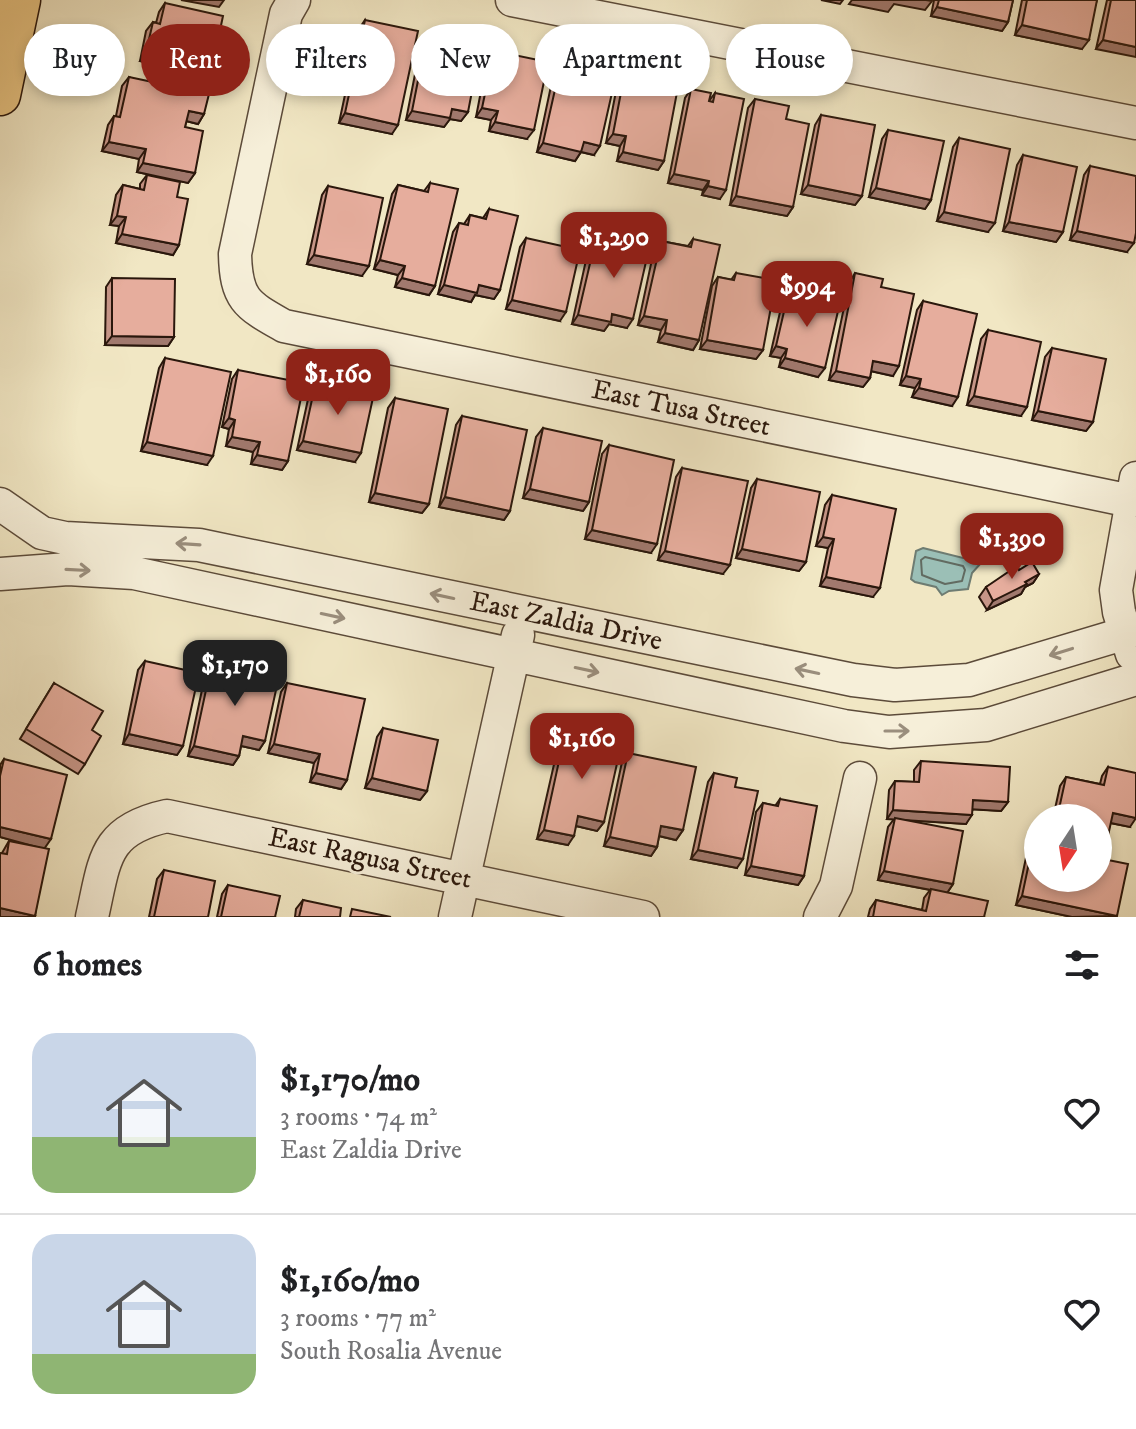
<!DOCTYPE html>
<meta charset="utf-8">
<style>
body{margin:0;font-family:"IM FELL DW Pica",serif;background:#f2f2f2;color:#202124;height:100vh;display:flex;flex-direction:column;font-size:30px;white-space:nowrap}
*{box-sizing:border-box;margin:0}
p{font-size:26px;color:#757577}
.icon{flex:none;width:44px;height:44px;fill:none;stroke:currentColor;stroke-width:2;stroke-linecap:round;stroke-linejoin:round}
.map{position:relative;height:917px;overflow:hidden}
.details{display:flex;flex-direction:column;background:#fff;flex:1}
.details>*{flex:none}
.banner{position:absolute;left:24px;top:24px;width:1088px;height:72px;display:flex;gap:16px}
.needle{width:52px;rotate:192deg}
.controls{position:absolute;left:1024px;top:804px;display:grid;gap:16px}
.controls a{display:grid;place-items:center;width:88px;height:88px;border-radius:50%;background:#fff;box-shadow:0 4px 12px #0003;font-size:40px}
.price{position:absolute;translate:-50% -68px;padding:0 18px;border-radius:16px;background:#8f2418;color:#fff;font-size:26px;line-height:52px;filter:drop-shadow(0 2px 4px #0008)}
.price::after{content:'';position:absolute;left:50%;top:48px;width:24px;height:18px;margin-left:-12px;background:inherit;clip-path:polygon(0 0,100% 0,50% 100%)}
.price.on{background:#222;color:#fff}
ul{padding:0;list-style:none}
li{display:flex;align-items:center;gap:24px;height:200px;padding:0 32px}
li+li{border-top:2px solid #e0e0e0}
li span{display:grid;place-items:center;flex:none;width:224px;height:160px;border-radius:24px;color:#555}
li>.icon{margin-inline-start:auto}
span .icon{width:96px;height:96px;fill:#fffc;stroke-width:1}
li b{font-size:34px}
h2{display:flex;justify-content:space-between;align-items:center;height:96px;padding:0 32px;font-size:34px}
.chip{padding:0 28px;border-radius:36px;background:#fff;box-shadow:0 4px 12px #0003;font-size:28px;line-height:72px}
.chip.on{background:#8f2418;color:#fff}
.map>svg:first-child{display:block}
.water{fill:#9bbfb6;stroke:#6e7c72;stroke-width:2}
.lines{fill:none;stroke-linecap:round;stroke-linejoin:round}
.shore{stroke:#626b61;stroke-width:2}
.minor-casing{stroke:#5c4b3a;stroke-width:35}
.major-casing{stroke:#2a170c;stroke-width:43}
.minor{stroke:#f6efd9;stroke-width:32}
.major{stroke:#e8c482;stroke-width:40}
.wall{fill:#c69587;stroke:#2a170c;stroke-width:2}
.shaded-wall{fill:#a1796e;stroke:#2a170c;stroke-width:2}
.building{fill:#e6ad9d;stroke:#2a170c;stroke-width:2}
.oneway{stroke:#9a8e7d}
.labels{text-anchor:middle;dominant-baseline:central;stroke-width:6;stroke-linejoin:round;paint-order:stroke}
.street-label{font-size:28px;fill:#2a170c;stroke:#f6efd9}
</style>
<div class="map">
<svg width="1136" height="917" viewBox="0 0 1136 917">
<rect width="100%" height="100%" fill="#f1e7c4"/>
<filter id="stains"><feTurbulence type="fractalNoise" baseFrequency=".0025" numOctaves="4"/><feColorMatrix values="0 0 0 0 .2 0 0 0 0 .09 0 0 0 0 .02 0 0 0 .5 -.17"/></filter>
<radialGradient id="worn" r=".72"><stop offset=".6" stop-color="#630" stop-opacity="0"/><stop offset="1" stop-color="#630" stop-opacity=".3"/></radialGradient>
<path class="water" d="M923,548L963,558L975,552L982,557L981,563L972,573L968,589L949,591L942,595L936,587L915,582L911,579L916,551Z"/>
<g class="lines">
<path class="shore" d="M925,557L963,566L965,570L962,581L945,584L922,575L921,560Z"/>
<defs>
<path id="minor" d="M294,0L286,14L235,254C236,300 247,305 284,326L1131,501
M512,0L1136,123
M0,504L42,533L65,538L199,545L853,680L895,685L969,680L1136,630
M0,574L68,569L134,573L844,726L889,732L986,725L1136,679
M1132,654L1119,612L1116,590L1136,478
M92,917C105,860 103,830 167,816L643,917
M455,917L518,635
M820,917L836,886L860,778"/>
<path id="major" d="M0,95L20,0"/>
</defs>
<use href="#minor" class="minor-casing"/>
<use href="#major" class="major-casing"/>
<use href="#minor" class="minor"/>
<use href="#major" class="major"/>
</g>
<path class="wall" d="M934,0H1013L1008,22L1002,31L931,16Z
M1022,0H1097L1082,49L1015,35Z
M1107,0H1136L1096,49Z
M165,3L206,92L169,84L173,68L140,61L146,31L153,22L156,23L159,12Z
M365,20L392,134L339,123L359,29Z
M426,40L468,112L461,121L450,119L444,127L406,120L420,49Z
M494,51L527,139L489,131L491,120L476,117L487,60Z
M561,63L594,155L581,152L575,161L537,152L554,72Z
M129,77L204,114L198,124L186,121L185,127L195,173L188,183L137,172L139,159L102,151L108,125L114,116H116L122,86Z
M624,77L664,161L658,170L617,161L620,146L606,143L617,86Z
M691,89L709,101L715,93L720,199L702,195L703,190L668,183L685,98Z
M755,99L786,119L793,207L787,216L730,205L748,108Z
M821,115L862,196L855,205L801,194L815,125Z
M888,130L931,200L925,209L869,197L882,139Z
M959,138L988,232L937,221L953,147Z
M1023,155L1063,232L1056,242L1003,231L1017,165Z
M1090,166L1127,252L1070,240L1084,175Z
M147,175L177,197L179,245L173,255L116,243L119,226L110,225L116,195L123,185L140,189V184Z
M430,183L435,286L429,295L395,287L398,275L374,269L392,194L398,185L424,191Z
M328,186L362,276L307,264L322,195Z
M489,209L500,290L494,299L475,295L471,302L438,294L453,232L459,223L464,224L470,215L483,218Z
M526,238L560,321L506,309L520,247Z
M622,238L627,328L609,324L604,331L572,324L588,251L595,242L616,246Z
M693,239L699,340L693,350L658,342L661,330L638,325L654,250L661,241L688,246Z
M736,273L763,350L756,359L700,349L712,286L718,277L731,280Z
M855,273L881,287L893,376L871,371L870,378L863,387L829,380L849,283Z
M112,278L174,337L168,346L105,345L106,287Z
M789,290L824,308L818,377L779,367L781,358L770,356L783,299Z
M923,301L952,406L912,397L915,388L900,385L917,310Z
M988,330L1021,416L967,405L981,339Z
M1052,348L1093,422L1086,431L1032,420L1045,357Z
M165,358L207,465L141,451L159,368Z
M238,370L288,461L282,470L251,464L253,452L226,446L229,429L222,427L232,379Z
M316,381L355,462L297,450L310,390Z
M395,398L429,504L422,513L369,502L388,408Z
M462,416L510,511L504,520L439,507L456,425Z
M543,428L589,502L583,511L523,498L536,437Z
M609,445L651,553L585,539L602,454Z
M682,468L723,574L658,560L676,477Z
M757,479L806,562L799,571L736,558L751,488Z
M832,495L873,597L820,586L828,548L816,546L825,505Z
M1019,570L1039,574L1033,583L1025,587L1021,594L987,610L979,597L986,587Z
M145,661L183,746L177,755L123,744L138,670Z
M212,662L265,741L259,750L241,746L239,756L233,765L188,756L206,671Z
M54,683L92,730L85,764L78,774L20,739Z
M287,683L347,780L341,789L310,782L314,763L268,753L281,692Z
M383,728L427,791L420,800L365,788L377,737Z
M566,729L604,822L597,831L576,826L568,845L537,839L560,738Z
M628,753L683,830L676,840L659,836L657,847L651,856L604,846L622,762Z
M4,759L45,848L35,916L2,853L9,841L33,846L0,837V765Z
M921,761L1008,802L1001,811L973,809L966,824L905,820L953,884L947,893L984,917H868L870,909L876,900L922,910L924,898L930,890L878,880L888,827L894,819H887L889,790L895,781L914,782V770Z
M1108,767L1130,827L1110,823L1106,845L1099,854L1098,818H1053L1060,786L1066,777L1100,784L1102,776Z
M714,773L735,787L737,868L691,859L708,782Z
M780,799L804,876L798,885L745,875L756,812L763,803L775,806Z
M1033,844L1072,917L1016,905L1027,853Z
M164,870L208,917H149L157,879Z
M228,885L275,917H217L222,894Z
M303,900L340,917H295L296,909Z"/>
<path class="shaded-wall" d="M181,0H224L219,7Z
M821,0H843L840,4Z
M852,0H926L932,1L925,10L894,4L888,12L849,4Z
M937,7L1008,22L1002,31L931,16Z
M1022,25L1089,40L1082,49L1015,35Z
M1103,40L1136,47V57L1096,49Z
M146,52L179,59L173,68L140,61Z
M176,75L213,83L206,92L169,84Z
M482,108L498,111L491,120L476,117Z
M452,109L468,112L461,121L450,119L444,127L406,120L412,111Z
M189,111L204,114L198,124L182,120Z
M345,113L398,125L392,134L339,123Z
M495,122L534,130L527,139L489,131Z
M613,134L626,136L620,146L606,143Z
M109,142L146,149L139,159L102,151Z
M584,142L600,146L594,155L581,152L575,161L537,152L543,143Z
M623,152L664,161L658,170L617,161Z
M143,163L195,173L188,183L137,172Z
M674,174L709,181L703,190L668,183Z
M808,185L862,196L855,205L801,194Z
M708,186L726,190L720,199L702,195Z
M876,188L931,200L925,209L869,197Z
M736,196L793,207L787,216L730,205Z
M944,212L995,223L988,232L937,221Z
M117,216L126,217L119,226L110,225Z
M1009,222L1063,232L1056,242L1003,231Z
M1077,231L1134,243L1127,252L1070,240Z
M122,234L179,245L173,255L116,243Z
M314,255L369,266L362,276L307,264Z
M380,260L405,266L398,275L374,269Z
M402,278L435,286L429,295L395,287Z
M444,285H479L500,290L494,299L475,295L471,302L438,294Z
M512,300L566,312L560,321L506,309Z
M612,314L633,319L627,328L609,324L604,331L572,324L578,315Z
M644,316L667,320L661,330L638,325Z
M665,333L699,340L693,350L658,342Z
M112,336L174,337L168,346L105,345Z
M707,340L763,350L756,359L700,349Z
M776,346L787,349L781,358L770,356Z
M785,358L825,368L818,377L779,367Z
M873,361L899,366L893,376L866,370Z
M836,371L870,378L863,387L829,380Z
M906,376L921,379L915,388L900,385Z
M919,388L958,397L952,406L912,397Z
M974,396L1027,407L1021,416L967,405Z
M1038,411L1093,422L1086,431L1032,420Z
M229,418L235,420L229,429L222,427Z
M232,437L260,442L253,452L226,446Z
M303,441L361,453L355,462L297,450Z
M147,442L213,456L207,465L141,451Z
M257,455L288,461L282,470L251,464Z
M530,489L589,502L583,511L523,498Z
M375,493L429,504L422,513L369,502Z
M445,497L510,511L504,520L439,507Z
M592,530L657,544L651,553L585,539Z
M823,537L834,539L828,548L816,546Z
M742,549L806,562L799,571L736,558Z
M665,551L730,565L723,574L658,560Z
M1039,574L1033,583L1025,587L1021,594L987,610L993,601Z
M826,577L880,588L873,597L820,586Z
M129,734L183,746L177,755L123,744Z
M243,736L265,741L259,750L237,745Z
M274,744L320,754L314,763L268,753Z
M194,746L239,756L233,765L188,756Z
M316,773L347,780L341,789L310,782Z
M372,778L427,791L420,800L365,788Z
M973,800L1008,802L1001,811L967,809Z
M893,810L972,815L966,824L887,819Z
M1113,813L1136,818L1130,827L1106,822Z
M578,816L604,822L597,831L572,825Z
M661,826L683,830L676,840L655,835Z
M0,827L51,839L44,849L0,837Z
M544,830L574,836L568,845L537,839Z
M610,837L657,847L651,856L604,846Z
M1098,843L1106,845L1099,854H1098Z
M698,850L743,859L737,868L691,859Z
M751,866L804,876L798,885L745,875Z
M884,871L953,884L947,893L878,880Z
M1022,896L1117,916L1072,917L1016,905Z
M0,908L35,916L34,917H0Z"/>
<path class="building" d="M939,0H1013L1008,22L937,7Z
M1027,0H1097L1089,40L1022,25Z
M1111,0H1136V47L1103,40Z
M165,3L223,16L219,35L223,37L213,83L176,75L179,59L146,52L153,22L160,24Z
M365,20L418,31L398,125L345,113Z
M426,40L480,50L468,112L452,109L450,118L412,111Z
M494,51L548,62L534,130L495,122L498,111L482,108Z
M561,63L616,75L600,146L584,142L581,152L543,143Z
M129,77L209,94L204,114L189,111L185,127L203,131L195,173L143,163L146,149L109,142L114,116L120,117Z
M624,77L678,87L664,161L623,152L626,136L613,134Z
M691,89L711,93L709,101L713,102L715,93L744,99L726,190L708,186L709,181L674,174Z
M755,99L789,106L786,119L809,124L793,207L736,196Z
M821,115L875,125L862,196L808,185Z
M888,130L944,141L931,200L876,188Z
M959,138L1010,149L995,223L944,212Z
M1023,155L1077,167L1063,232L1009,222Z
M1090,166L1136,176V233L1134,243L1077,231Z
M147,175L180,182L177,197L188,199L179,245L122,234L126,217L117,216L123,185L144,190Z
M430,183L458,189L435,286L402,278L405,266L380,260L398,185L428,192Z
M328,186L383,198L369,266L314,255Z
M489,209L518,216L500,290L479,285L477,293L444,285L459,223L468,225L470,215L486,219Z
M526,238L580,250L566,312L512,300Z
M622,238L650,244L633,319L612,314L611,322L578,315L595,242L620,247Z
M693,239L720,245L699,340L665,333L667,320L644,316L661,241L691,247Z
M736,273L776,280L763,350L707,340L718,277L734,280Z
M855,273L883,279L881,287L914,294L899,366L873,361L870,378L836,371Z
M112,278L175,279L174,337L112,336Z
M789,290L826,298L824,308L838,311L825,368L785,358L787,349L776,346Z
M923,301L977,314L958,397L919,388L921,379L906,376Z
M988,330L1041,342L1027,407L974,396Z
M1052,348L1106,359L1093,422L1038,411Z
M165,358L231,372L213,456L147,442Z
M238,370L304,383L288,461L257,455L260,442L232,437L235,420L229,418Z
M316,381L374,393L361,453L303,441Z
M395,398L448,409L429,504L375,493Z
M462,416L527,430L510,511L445,497Z
M543,428L602,441L589,502L530,489Z
M609,445L674,460L657,544L592,530Z
M682,468L748,481L730,565L665,551Z
M757,479L820,492L806,562L742,549Z
M832,495L896,509L880,588L826,577L834,539L823,537Z
M1032,562L1039,574L1025,582L1027,584L993,601L986,587L1017,566L1019,570Z
M145,661L199,673L183,746L129,734Z
M212,662L279,676L265,741L243,736L239,756L194,746Z
M54,683L103,711L92,730L101,736L85,764L26,729Z
M287,683L365,699L347,780L316,773L320,754L274,744Z
M383,728L438,740L427,791L372,778Z
M566,729L622,741L604,822L578,816L574,836L544,830Z
M628,753L696,767L683,830L661,826L657,847L610,837Z
M4,759L67,775L51,839L0,827V776Z
M921,761L1010,767L1008,802L973,800L972,815L893,810L895,781L919,782Z
M1108,767L1136,773V818L1113,813L1106,845L1098,843V818H1057L1066,777L1104,785Z
M714,773L737,778L735,787L758,791L743,859L698,850Z
M780,799L817,806L804,876L751,866L763,803L778,806Z
M895,818L963,831L953,884L884,871Z
M9,841L49,849L35,916L0,908V853L7,854Z
M1033,844L1038,845V878H1098V858L1128,864L1117,916L1022,896Z
M164,870L215,881L208,917H154Z
M228,885L280,896L275,917H221Z
M931,889L988,901L984,917H873L876,900L926,911Z
M303,900L341,908L340,917H299Z
M352,909L391,917H350Z"/>
<defs><path id="oneway-shaft" d="M-6 0H5M1.5-3L5.5 0L1.5 3" fill="none" stroke-width="1.6" stroke-linecap="round" stroke-linejoin="round" transform="scale(2)"/></defs>
<g class="oneway">
<use href="#oneway-shaft" transform="translate(188 544) rotate(-176)"/>
<use href="#oneway-shaft" transform="translate(78 570) rotate(3)"/>
<use href="#oneway-shaft" transform="translate(442 596) rotate(-168)"/>
<use href="#oneway-shaft" transform="translate(333 616) rotate(12)"/>
<use href="#oneway-shaft" transform="translate(1061 652) rotate(163)"/>
<use href="#oneway-shaft" transform="translate(587 670) rotate(12)"/>
<use href="#oneway-shaft" transform="translate(807 671) rotate(-168)"/>
<use href="#oneway-shaft" transform="translate(897 731)"/>
</g>
<g class="labels">
<g class="street-label">
<text transform="translate(681 408) rotate(12)">East Tusa Street</text>
<text transform="translate(566 621) rotate(12)">East Zaldia Drive</text>
<text transform="translate(370 858) rotate(12)">East Ragusa Street</text>
</g>
</g>
<rect width="100%" height="100%" filter="url(#stains)"/>
<rect width="100%" height="100%" fill="url(#worn)"/>
</svg>
<div class="controls">
<a><svg class="needle" viewBox="-14 -14 28 28"><path d="M0-13l5 13h-10z" fill="#e53935"/><path d="M0 13l5-13h-10z" fill="#757577"/></svg></a>
</div>
<b class="price" style="left:614px;top:280px">$1,290</b>
<b class="price" style="left:807px;top:329px">$994</b>
<b class="price" style="left:338px;top:417px">$1,160</b>
<b class="price" style="left:1012px;top:581px">$1,390</b>
<b class="price on" style="left:235px;top:708px">$1,170</b>
<b class="price" style="left:582px;top:781px">$1,160</b>
<div class="banner">
<a class="chip">Buy</a>
<a class="chip on">Rent</a>
<a class="chip">Filters</a>
<a class="chip">New</a>
<a class="chip">Apartment</a>
<a class="chip">House</a>
</div>
</div>
<section class="details">
<h2>6 homes<svg class="icon" aria-label="filters" viewBox="0 0 24 24"><path d="M4 7h16M4 17h16"/><circle cx="9" cy="7" r="2"/><circle cx="15" cy="17" r="2"/></svg></h2>
<ul>
<li><span style="background:linear-gradient(#c9d6e8 65%,#8fb573 0)"><svg class="icon" aria-label="home" viewBox="0 0 24 24"><path d="M3 11l9-7 9 7M6 9v11h12V9"/></svg></span><div><b>$1,170/mo</b><p>3 rooms · 74 m²</p><p>East Zaldia Drive</p></div><svg class="icon" aria-label="heart" viewBox="0 0 24 24"><path d="M12 20l-8-8c-3-5 5-10 8-4 3-6 11-1 8 4z"/></svg></li>
<li><span style="background:linear-gradient(#c9d6e8 75%,#8fb573 0)"><svg class="icon" aria-label="home" viewBox="0 0 24 24"><path d="M3 11l9-7 9 7M6 9v11h12V9"/></svg></span><div><b>$1,160/mo</b><p>3 rooms · 77 m²</p><p>South Rosalia Avenue</p></div><svg class="icon" aria-label="heart" viewBox="0 0 24 24"><path d="M12 20l-8-8c-3-5 5-10 8-4 3-6 11-1 8 4z"/></svg></li>
</ul>
</section>
